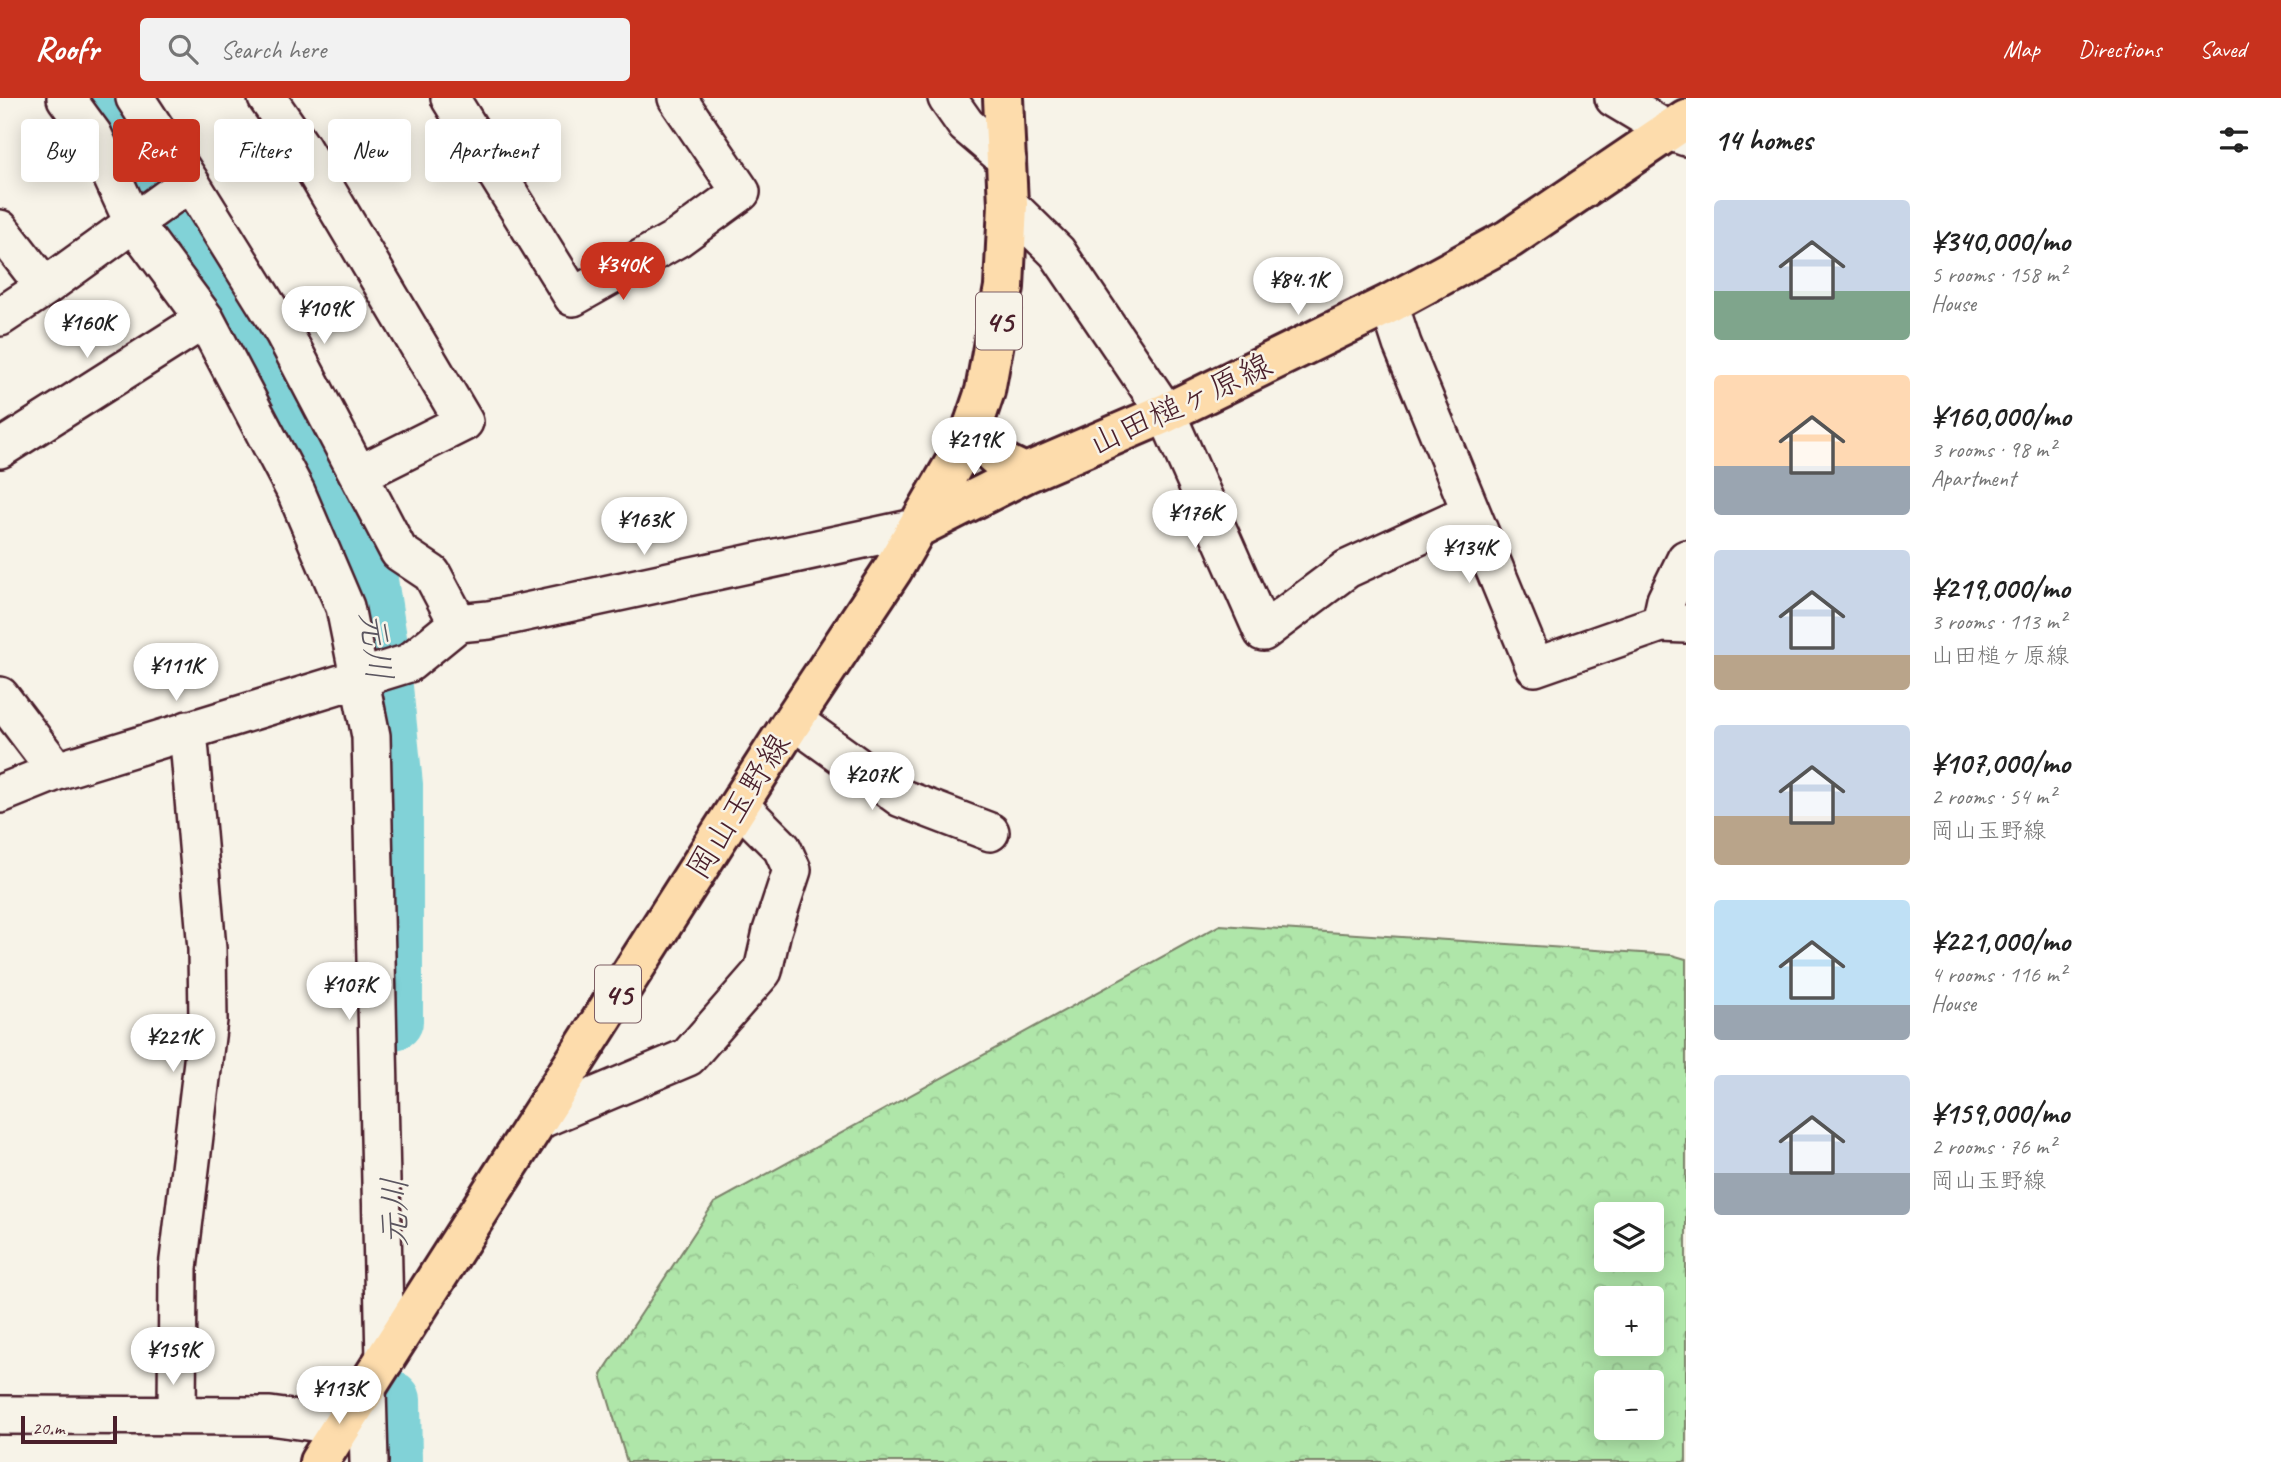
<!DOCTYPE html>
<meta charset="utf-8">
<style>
body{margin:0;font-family:Caveat,"Klee One",sans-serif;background:#f2f2f2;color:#222;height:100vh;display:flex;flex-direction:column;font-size:26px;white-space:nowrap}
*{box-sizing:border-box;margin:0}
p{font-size:23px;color:#767676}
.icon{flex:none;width:38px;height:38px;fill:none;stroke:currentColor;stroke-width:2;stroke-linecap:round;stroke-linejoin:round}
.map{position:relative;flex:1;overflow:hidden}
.side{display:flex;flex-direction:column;background:#fff;width:595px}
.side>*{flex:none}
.hud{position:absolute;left:21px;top:21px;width:665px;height:63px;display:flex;gap:14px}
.tools{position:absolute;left:1594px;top:1104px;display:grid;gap:14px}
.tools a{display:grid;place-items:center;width:70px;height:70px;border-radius:7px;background:#fff;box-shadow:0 4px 18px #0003;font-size:35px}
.scale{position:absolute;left:21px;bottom:18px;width:96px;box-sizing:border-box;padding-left:7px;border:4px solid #4a1f2b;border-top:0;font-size:19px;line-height:24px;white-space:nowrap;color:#4a1f2b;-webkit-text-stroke:5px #f7f3e8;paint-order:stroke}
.price{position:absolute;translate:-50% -60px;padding:0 16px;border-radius:24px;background:#fff;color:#222;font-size:23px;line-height:46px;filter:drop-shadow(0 2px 4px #0008)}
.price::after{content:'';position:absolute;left:50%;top:42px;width:21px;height:16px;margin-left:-10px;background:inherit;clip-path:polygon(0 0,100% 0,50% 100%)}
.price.on{background:#c8321e;color:#fff}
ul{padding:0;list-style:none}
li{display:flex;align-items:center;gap:21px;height:175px;padding:0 28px}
li span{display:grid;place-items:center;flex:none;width:196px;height:140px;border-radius:7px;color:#555}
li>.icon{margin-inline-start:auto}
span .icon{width:84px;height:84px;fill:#fffc;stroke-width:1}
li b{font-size:30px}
h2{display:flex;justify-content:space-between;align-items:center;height:84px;padding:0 28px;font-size:30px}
.chip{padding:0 24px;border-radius:7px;background:#fff;box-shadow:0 4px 18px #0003;font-size:24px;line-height:63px}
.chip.on{background:#c8321e;color:#fff}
header{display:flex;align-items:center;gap:42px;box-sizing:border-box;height:98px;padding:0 35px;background:#c8321e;color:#fff}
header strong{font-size:33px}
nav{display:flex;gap:38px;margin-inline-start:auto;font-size:24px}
.search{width:490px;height:63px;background:#f2f2f2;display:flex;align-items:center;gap:18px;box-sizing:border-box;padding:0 24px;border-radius:7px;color:#767676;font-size:26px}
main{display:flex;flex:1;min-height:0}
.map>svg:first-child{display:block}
.forest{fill:url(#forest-crowns);stroke:#7c826a;stroke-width:2;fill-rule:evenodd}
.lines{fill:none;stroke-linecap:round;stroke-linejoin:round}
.river{stroke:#81d2d7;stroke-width:58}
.minor-casing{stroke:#4a1f2b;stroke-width:42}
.major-casing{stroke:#4a1f2b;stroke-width:44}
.minor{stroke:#f7f3e8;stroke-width:37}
.major{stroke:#fddcac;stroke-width:38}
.labels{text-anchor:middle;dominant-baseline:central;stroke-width:5;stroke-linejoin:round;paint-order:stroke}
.shield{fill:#f7f3e8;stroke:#7e5f64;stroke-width:2}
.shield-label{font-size:32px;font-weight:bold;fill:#4a1f2b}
.street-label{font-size:33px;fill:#4a1f2b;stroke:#f7f3e8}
.water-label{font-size:35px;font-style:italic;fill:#5a555f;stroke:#f7f3e8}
</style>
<header>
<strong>Roofr</strong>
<div class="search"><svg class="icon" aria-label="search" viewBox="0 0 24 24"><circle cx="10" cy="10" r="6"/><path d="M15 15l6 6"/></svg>Search here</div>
<nav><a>Map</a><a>Directions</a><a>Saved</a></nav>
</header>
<main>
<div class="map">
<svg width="1686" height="1364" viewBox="0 0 1686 1364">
<defs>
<pattern id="forest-crowns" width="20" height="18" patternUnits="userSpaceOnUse" patternTransform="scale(1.75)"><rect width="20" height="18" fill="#afe6a9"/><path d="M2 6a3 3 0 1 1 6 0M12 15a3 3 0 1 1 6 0" fill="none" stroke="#98c592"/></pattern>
</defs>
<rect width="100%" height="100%" fill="#f7f3e8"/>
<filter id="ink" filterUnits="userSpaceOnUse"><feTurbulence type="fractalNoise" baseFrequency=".0143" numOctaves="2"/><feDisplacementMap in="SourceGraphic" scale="14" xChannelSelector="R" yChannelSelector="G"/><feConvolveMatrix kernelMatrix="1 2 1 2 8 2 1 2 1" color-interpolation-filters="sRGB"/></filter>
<g filter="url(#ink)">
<path class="forest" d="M1220,827L1672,857L1686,861V1364H627L601,1277L714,1105ZM1606,1116H1652V1162H1606ZM1606,1200H1652V1246H1606ZM1606,1284H1652V1330H1606Z"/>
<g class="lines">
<path class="river" d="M86,0L227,200L323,367L366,463L381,560L394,687V923
M392,1302L393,1364"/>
<defs>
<path id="minor" d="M66,0L93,37L133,124L205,221L296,394L345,509L371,638L385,1262
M135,0L190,84L284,235L399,454L432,476L458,525
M267,0L301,49L464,324L360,376
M450,0L573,199L678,140L741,94L677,0
M947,0L966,27L1007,62
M1614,0L1669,33L1686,39
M1008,106L1057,154L1166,315L1263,534L1347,471L1471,414
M0,131L45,189
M1389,206L1402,246L1535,569L1661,525L1686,526
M0,219L45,189L190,84
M0,351L205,221
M1661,525L1666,502L1686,461
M0,598L57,673
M793,622L901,700L990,734
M0,696L57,673L409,565L458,525L489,522L919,429
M539,1022L688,959L763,873L772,833L792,772L782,750L739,707
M367,1291L369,1364
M0,1317L270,1318L342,1328
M177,1318L178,1170L208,922L207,851L188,632"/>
<path id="major" d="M974,325C990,355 994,363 1026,375
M919,429L1026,375L1166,315L1389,206L1509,141L1686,21
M319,1364L793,622L893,471L969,340L985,293L1004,189L1008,106L1003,0"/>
</defs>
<use href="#minor" class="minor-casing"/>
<use href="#major" class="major-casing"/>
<use href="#minor" class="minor"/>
<use href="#major" class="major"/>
</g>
</g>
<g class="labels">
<g class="shield">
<rect x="976" y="194.5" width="46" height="57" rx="5"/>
<rect x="595" y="867.5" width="46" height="57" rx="5"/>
</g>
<g class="shield-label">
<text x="999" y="223">45</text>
<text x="618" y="896">45</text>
</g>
<g class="street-label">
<text transform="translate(1180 306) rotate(-25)">山田槌ヶ原線</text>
<text transform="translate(738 708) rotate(-58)">岡山玉野線</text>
</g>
<g class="water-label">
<text transform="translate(376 548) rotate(83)">元川</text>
<text transform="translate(394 1114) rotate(-90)">元川</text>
</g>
</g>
</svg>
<div class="tools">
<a><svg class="icon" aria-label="layers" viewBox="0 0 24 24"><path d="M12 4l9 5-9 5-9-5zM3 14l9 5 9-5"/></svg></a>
<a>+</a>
<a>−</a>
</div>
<div class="scale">20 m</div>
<b class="price on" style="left:623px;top:204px">¥340K</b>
<b class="price" style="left:1298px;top:219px">¥84.1K</b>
<b class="price" style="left:324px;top:248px">¥109K</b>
<b class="price" style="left:87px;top:262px">¥160K</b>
<b class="price" style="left:974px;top:379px">¥219K</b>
<b class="price" style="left:1195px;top:452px">¥176K</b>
<b class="price" style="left:644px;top:459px">¥163K</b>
<b class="price" style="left:1469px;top:487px">¥134K</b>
<b class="price" style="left:176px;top:605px">¥111K</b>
<b class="price" style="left:872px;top:714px">¥207K</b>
<b class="price" style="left:349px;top:924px">¥107K</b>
<b class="price" style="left:173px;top:976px">¥221K</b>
<b class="price" style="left:173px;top:1289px">¥159K</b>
<b class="price" style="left:339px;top:1328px">¥113K</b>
<div class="hud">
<a class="chip">Buy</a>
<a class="chip on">Rent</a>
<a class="chip">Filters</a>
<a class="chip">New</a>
<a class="chip">Apartment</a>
</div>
</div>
<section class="side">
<h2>14 homes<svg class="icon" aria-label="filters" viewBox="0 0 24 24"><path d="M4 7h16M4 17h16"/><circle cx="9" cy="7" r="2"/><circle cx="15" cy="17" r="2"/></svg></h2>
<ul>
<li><span style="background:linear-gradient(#c9d6e8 65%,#7fa58c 0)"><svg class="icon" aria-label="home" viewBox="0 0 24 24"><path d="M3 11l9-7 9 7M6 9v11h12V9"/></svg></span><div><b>¥340,000/mo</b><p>5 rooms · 158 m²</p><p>House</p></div></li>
<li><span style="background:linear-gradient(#ffd9b3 65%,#9aa5b1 0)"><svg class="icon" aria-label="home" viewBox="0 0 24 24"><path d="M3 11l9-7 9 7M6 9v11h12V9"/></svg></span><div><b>¥160,000/mo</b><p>3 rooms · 98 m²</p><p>Apartment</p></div></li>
<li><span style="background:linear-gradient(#c9d6e8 75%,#b9a48a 0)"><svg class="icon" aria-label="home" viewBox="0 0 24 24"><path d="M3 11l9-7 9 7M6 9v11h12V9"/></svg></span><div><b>¥219,000/mo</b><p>3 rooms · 113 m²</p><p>山田槌ヶ原線</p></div></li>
<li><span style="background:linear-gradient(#c9d6e8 65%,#b9a48a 0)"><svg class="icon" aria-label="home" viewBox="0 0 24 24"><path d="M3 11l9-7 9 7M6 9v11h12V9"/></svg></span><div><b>¥107,000/mo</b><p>2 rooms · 54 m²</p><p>岡山玉野線</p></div></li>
<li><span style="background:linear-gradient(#bfe0f5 75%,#9aa5b1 0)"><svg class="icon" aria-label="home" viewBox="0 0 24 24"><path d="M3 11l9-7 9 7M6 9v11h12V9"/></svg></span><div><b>¥221,000/mo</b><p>4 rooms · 116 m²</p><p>House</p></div></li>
<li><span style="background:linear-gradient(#c9d6e8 70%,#9aa5b1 0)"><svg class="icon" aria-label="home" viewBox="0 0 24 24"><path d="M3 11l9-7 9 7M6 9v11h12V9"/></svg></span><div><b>¥159,000/mo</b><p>2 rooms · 76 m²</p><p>岡山玉野線</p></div></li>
</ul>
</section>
</main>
